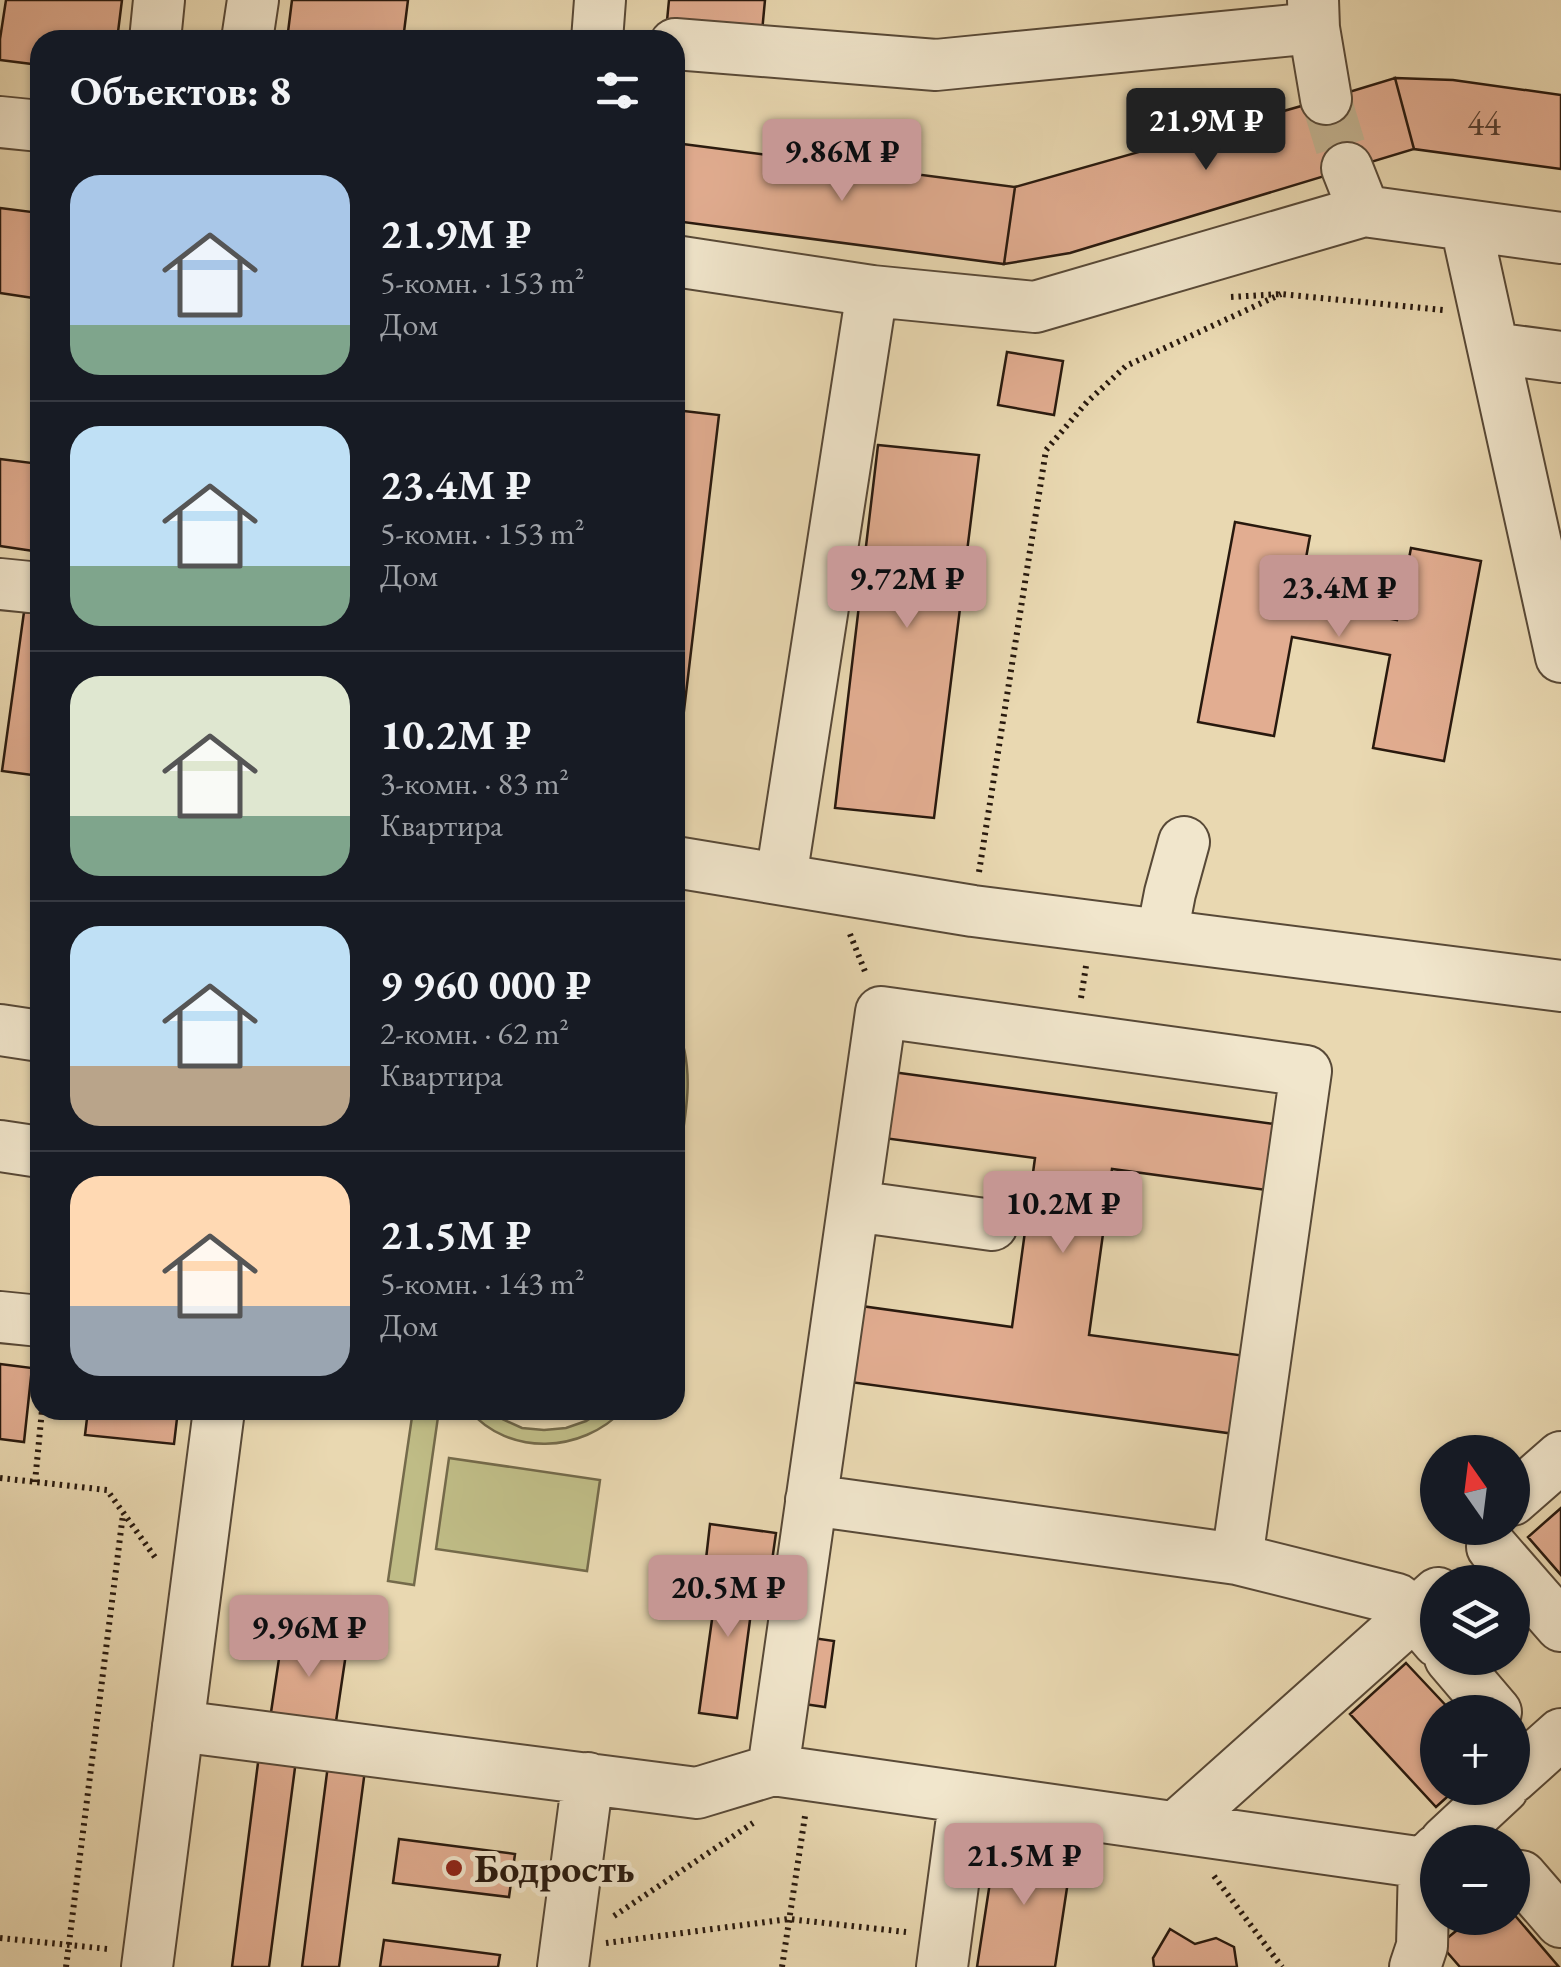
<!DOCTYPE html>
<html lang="ru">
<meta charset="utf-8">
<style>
body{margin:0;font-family:"EB Garamond",serif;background:#242831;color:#f1f3f6;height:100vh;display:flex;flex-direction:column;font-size:38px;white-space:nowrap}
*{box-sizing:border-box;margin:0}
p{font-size:32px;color:#9ea1a6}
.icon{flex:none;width:55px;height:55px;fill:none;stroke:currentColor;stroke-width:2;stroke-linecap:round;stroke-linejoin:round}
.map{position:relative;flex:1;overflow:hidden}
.details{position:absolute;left:30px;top:30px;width:655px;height:1390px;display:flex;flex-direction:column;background:#171b24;border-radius:30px;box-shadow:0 2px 8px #0004}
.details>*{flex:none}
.needle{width:65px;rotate:346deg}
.tools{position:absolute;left:1420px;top:1435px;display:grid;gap:20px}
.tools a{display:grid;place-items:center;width:110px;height:110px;border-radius:50%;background:#171b24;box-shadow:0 2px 8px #0004;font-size:50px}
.price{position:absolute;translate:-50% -85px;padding:0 22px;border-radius:10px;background:#c59692;color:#111;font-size:32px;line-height:65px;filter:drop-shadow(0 2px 5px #0008)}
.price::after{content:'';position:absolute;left:50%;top:60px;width:30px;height:22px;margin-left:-15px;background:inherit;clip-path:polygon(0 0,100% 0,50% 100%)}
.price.on{background:#222;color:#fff}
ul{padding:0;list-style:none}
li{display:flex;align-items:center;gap:30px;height:250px;padding:0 40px}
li+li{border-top:2px solid #363941}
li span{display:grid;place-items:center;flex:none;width:280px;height:200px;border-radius:30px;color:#555}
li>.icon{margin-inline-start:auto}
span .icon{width:120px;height:120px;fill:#fffc;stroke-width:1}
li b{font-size:42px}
h2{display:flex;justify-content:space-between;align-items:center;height:120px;padding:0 40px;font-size:42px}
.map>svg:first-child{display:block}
.green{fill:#bfbc86;stroke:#746a4a;stroke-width:2.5}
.building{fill:#e2ad91;stroke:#28190e;stroke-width:2.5}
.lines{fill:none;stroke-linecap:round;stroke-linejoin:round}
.minor-tunnel{stroke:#c2b290;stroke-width:50;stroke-dasharray:50 25;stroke-linecap:butt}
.minor-casing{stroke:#584937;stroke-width:54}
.path{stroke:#28190e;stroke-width:6;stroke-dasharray:2.5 5;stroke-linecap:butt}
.minor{stroke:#f1e6cc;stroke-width:50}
.poi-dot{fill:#8f2418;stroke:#f1e6cc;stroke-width:4}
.labels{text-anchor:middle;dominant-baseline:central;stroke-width:10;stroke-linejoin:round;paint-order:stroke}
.number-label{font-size:35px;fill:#563e2f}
.poi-label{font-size:40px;font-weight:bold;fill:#28190e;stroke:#f1e6cc;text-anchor:start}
</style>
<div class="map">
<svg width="1561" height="1967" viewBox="0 0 1561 1967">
<rect width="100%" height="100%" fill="#e9d8b1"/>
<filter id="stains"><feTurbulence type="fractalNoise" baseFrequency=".002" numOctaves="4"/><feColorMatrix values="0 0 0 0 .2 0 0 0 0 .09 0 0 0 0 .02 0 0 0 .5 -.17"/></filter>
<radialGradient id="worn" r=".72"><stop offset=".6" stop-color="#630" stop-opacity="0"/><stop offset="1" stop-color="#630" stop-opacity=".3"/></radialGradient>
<path class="green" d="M675,1023C699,1072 683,1127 675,1178Z
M413,1410H439L414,1585L388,1581Z
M469,1410H489L502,1419L522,1428L544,1430L566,1428L586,1421L603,1410H623C582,1453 509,1457 469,1410Z
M449,1458L600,1480L587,1571L436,1549Z"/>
<path class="building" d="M6,0H122L117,40H40V65L0,60V39Z
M292,0H408L403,40H287Z
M669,0H765L762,32L667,21Z
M1395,78L1414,149L1070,253L1004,264L1015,187L1326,99Z
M1395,78L1453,80L1561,95V169L1414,149Z
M675,143L1015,187L1004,264L675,221Z
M0,208L40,213V299L0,293Z
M1007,352L1063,361L1054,415L998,405Z
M675,410L719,415L676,778H675Z
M878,445L979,455L934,818L835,808Z
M0,459L40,464V552L0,546Z
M1235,522L1310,536L1298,602L1397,620L1411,548L1481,561L1444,761L1373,748L1390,655L1292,637L1274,736L1198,722Z
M24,612L40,614V776L2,771Z
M885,1071L1282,1125L1273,1191L1112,1169L1089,1335L1246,1356L1235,1434L850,1382L861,1306L1012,1327L1035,1158L876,1137Z
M0,1364L32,1368L24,1442L0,1439Z
M88,1410H178L174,1444L85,1435Z
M1561,1508V1575L1528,1537Z
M710,1524L776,1533L771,1568L706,1559Z
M720,1562L757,1567L737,1718L699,1713Z
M283,1632L348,1640L335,1728L270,1719Z
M806,1637L834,1641L825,1707L797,1703Z
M1406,1663L1452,1712H1438V1788H1457L1436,1807L1350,1714Z
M259,1755L296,1760L269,1967H232Z
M328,1765L365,1770L339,1967H302Z
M399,1839L515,1854L509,1897L393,1883Z
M996,1843L1072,1855L1055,1967H977Z
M1512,1912L1559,1967H1460L1440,1944L1472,1918H1512Z
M1170,1929L1195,1944L1216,1938L1234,1947L1237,1967H1154L1153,1958Z
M384,1940L500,1955L498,1967H380Z"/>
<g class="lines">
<path class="minor-tunnel" d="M1326,99L1347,168"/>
<defs>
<path id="minor" d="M1313,0L1314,28L1326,99
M155,40L159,0
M247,40L253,0
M597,40L600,0
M675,44L936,65L1314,28
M0,122L40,126
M1347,168L1364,211
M1466,226L1561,657
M675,261L872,291L781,878
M872,291L1035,307L1364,211L1561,238
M1493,348L1561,357
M0,584L40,588
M675,862L973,911L1561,986
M1162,934L1170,893L1184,842
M0,1030L40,1036
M0,1146L40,1152
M854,1206L992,1225
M0,1317L40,1321
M1512,1500L1561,1457
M1492,1547L1561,1626
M1237,1559L1397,1599L1414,1614L1438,1642
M1450,1658L1496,1712
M178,1726L697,1793L773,1770L1438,1865
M773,1770L881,1012L1306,1071L1237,1559L811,1500
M1512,1778L1561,1734
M1176,1827L1438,1593
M1445,1842L1503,1788
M1512,1875L1521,1876L1561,1922
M147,1967L219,1410
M563,1967L588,1778
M942,1967L961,1825L969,1798
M1415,1967L1422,1946L1424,1863L1438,1849"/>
</defs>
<use href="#minor" class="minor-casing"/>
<path class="path" d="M1231,297L1281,294L1443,310
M979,872L1046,450L1087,402L1126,366L1281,294
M850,934L866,974
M1081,998L1086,966
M0,1478L107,1490L157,1560
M35,1482L42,1410
M1214,1876L1282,1967
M614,1916L753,1823
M0,1938L108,1949
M606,1943L789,1919L906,1932
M66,1967L123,1514
M782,1967L805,1816"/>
<use href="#minor" class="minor"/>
</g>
<circle class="poi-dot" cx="454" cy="1868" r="10"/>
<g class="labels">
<g class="number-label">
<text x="1484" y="122">44</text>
</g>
<g class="poi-label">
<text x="474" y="1868">Бодрость</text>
</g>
</g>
<rect width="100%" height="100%" filter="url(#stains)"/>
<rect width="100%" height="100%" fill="url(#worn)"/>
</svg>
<div class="tools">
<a><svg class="needle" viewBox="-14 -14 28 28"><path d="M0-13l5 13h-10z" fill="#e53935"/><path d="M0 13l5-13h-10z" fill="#9ea1a6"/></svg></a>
<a><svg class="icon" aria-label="layers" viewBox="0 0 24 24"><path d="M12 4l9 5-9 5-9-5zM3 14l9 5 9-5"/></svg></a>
<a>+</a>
<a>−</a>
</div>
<b class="price on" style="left:1206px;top:173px">21.9M ₽</b>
<b class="price" style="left:842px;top:204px">9.86M ₽</b>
<b class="price" style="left:907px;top:631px">9.72M ₽</b>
<b class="price" style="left:1339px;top:640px">23.4M ₽</b>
<b class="price" style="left:1063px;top:1256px">10.2M ₽</b>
<b class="price" style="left:728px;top:1640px">20.5M ₽</b>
<b class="price" style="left:309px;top:1680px">9.96M ₽</b>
<b class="price" style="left:1024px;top:1908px">21.5M ₽</b>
<section class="details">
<h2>Объектов: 8<svg class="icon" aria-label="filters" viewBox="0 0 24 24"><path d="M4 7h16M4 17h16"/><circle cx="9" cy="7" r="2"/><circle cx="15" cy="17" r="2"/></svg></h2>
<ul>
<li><span style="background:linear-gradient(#a9c7e8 75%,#7fa58c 0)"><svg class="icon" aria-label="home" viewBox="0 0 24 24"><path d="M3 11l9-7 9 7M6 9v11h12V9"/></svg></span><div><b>21.9M ₽</b><p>5-комн. · 153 m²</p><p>Дом</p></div></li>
<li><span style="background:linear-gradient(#bfe0f5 70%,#7fa58c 0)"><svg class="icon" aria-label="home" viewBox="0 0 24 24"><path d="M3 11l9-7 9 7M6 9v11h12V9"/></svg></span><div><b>23.4M ₽</b><p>5-комн. · 153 m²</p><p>Дом</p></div></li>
<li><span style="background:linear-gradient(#dfe7d0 70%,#7fa58c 0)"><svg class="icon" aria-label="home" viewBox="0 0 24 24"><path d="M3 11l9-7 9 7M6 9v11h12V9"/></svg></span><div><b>10.2M ₽</b><p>3-комн. · 83 m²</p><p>Квартира</p></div></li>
<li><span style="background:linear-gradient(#bfe0f5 70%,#b9a48a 0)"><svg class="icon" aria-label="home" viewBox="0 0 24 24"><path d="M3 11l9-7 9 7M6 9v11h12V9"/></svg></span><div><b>9 960 000 ₽</b><p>2-комн. · 62 m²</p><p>Квартира</p></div></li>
<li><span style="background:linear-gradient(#ffd9b3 65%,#9aa5b1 0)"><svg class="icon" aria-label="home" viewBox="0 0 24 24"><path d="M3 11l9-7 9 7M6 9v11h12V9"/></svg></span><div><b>21.5M ₽</b><p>5-комн. · 143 m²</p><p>Дом</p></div></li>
</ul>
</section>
</div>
